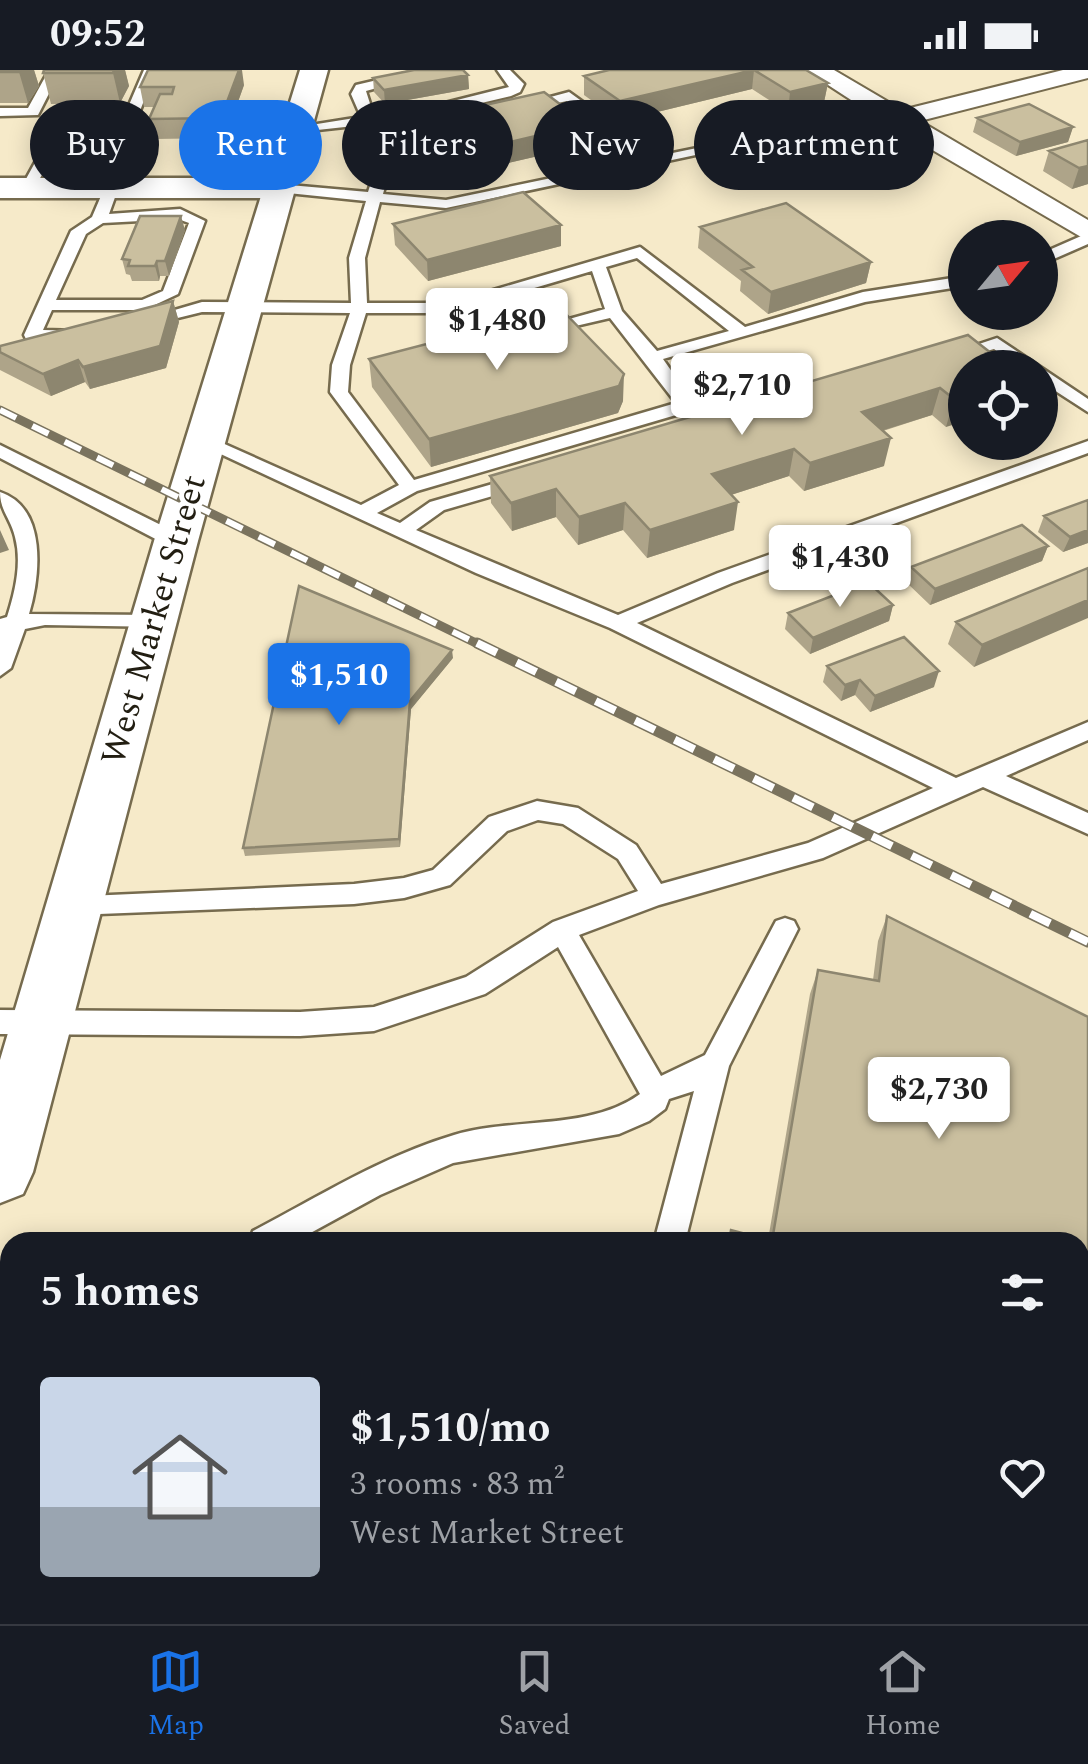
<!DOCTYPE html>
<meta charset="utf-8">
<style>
body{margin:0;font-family:Spectral,serif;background:#20242c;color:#f1f3f6;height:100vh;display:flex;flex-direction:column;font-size:38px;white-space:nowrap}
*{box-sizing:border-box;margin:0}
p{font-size:32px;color:#9ea1a6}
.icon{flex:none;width:55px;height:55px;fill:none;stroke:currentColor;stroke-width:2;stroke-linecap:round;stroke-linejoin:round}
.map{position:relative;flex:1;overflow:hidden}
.panel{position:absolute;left:0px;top:1162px;width:1090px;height:392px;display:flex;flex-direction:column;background:#171b24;border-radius:30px 30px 0 0;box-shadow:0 5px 25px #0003}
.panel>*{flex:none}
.guide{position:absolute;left:30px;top:30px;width:1030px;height:90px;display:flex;gap:20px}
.needle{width:65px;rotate:61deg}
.fabs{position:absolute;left:948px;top:150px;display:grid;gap:20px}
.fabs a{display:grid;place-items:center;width:110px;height:110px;border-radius:50%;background:#171b24;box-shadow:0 5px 25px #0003;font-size:50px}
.price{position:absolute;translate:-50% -85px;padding:0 22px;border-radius:10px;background:#fff;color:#222;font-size:32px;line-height:65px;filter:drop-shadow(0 2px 5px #0008)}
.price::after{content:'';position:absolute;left:50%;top:60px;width:30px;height:22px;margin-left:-15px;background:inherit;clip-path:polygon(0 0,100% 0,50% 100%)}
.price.active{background:#1a73e8;color:#fff}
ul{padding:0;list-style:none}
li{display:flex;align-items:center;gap:30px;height:250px;padding:0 40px}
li+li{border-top:2px solid #363941}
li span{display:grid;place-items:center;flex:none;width:280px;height:200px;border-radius:10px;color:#555}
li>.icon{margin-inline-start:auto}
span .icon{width:120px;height:120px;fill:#fffc;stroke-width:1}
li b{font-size:42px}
h2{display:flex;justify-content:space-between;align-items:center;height:120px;padding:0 40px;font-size:42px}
.pill{padding:0 35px;border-radius:45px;background:#171b24;box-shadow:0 5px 25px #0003;font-size:35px;line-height:90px}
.pill.active{background:#1a73e8;color:#fff}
.status{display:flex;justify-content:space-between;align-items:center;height:70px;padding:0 50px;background:#171b24;direction:ltr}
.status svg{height:28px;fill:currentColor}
.dock{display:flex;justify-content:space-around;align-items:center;height:140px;border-top:2px solid #363941;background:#171b24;font-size:28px;color:#9ea1a6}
.dock a{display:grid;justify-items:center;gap:5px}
.dock .active{color:#1a73e8}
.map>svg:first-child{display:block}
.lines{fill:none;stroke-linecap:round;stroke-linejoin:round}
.service-casing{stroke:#766b4e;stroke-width:5}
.minor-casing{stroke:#766b4e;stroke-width:4}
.tertiary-casing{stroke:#766b4e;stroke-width:5}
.primary-casing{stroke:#766b4e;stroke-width:5}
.service{fill:#fff;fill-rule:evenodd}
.minor{fill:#fff;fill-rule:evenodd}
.tertiary{fill:#fff;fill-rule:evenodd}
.primary{fill:#fff;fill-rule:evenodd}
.rail-far1-casing{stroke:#7a735e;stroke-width:9}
.rail-casing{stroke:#7a735e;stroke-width:11}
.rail-far1{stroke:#fff;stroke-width:6;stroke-dasharray:18;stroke-linecap:butt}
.rail{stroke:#fff;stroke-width:8;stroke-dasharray:22;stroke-linecap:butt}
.wall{fill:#aea489}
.shaded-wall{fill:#8d866f}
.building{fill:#cabf9f;stroke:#8d866f;stroke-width:2.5}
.labels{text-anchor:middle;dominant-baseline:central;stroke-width:10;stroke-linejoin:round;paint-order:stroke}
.street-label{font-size:35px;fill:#221e12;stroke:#fff}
</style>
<div class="status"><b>09:52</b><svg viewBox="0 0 49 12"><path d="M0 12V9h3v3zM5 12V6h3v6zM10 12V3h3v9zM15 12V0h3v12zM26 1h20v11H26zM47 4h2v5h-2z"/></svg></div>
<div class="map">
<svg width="1088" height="1554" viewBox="0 0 1088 1554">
<rect width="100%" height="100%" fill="#f6eac9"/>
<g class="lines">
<defs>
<path id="service" d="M49,0H61L38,45L0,46V38H28Z
M144,0H156L134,56L101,119L89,122L87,119L120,56Z
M420,0H442L366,21L374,46L409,42L509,17L497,0H510L524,14L520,22L511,26L409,50L299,62L292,58L361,47L351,24L356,15Z
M569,22L658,86L887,39L894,43L446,138L380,132L365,188L367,233H449L640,177L745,257L863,222L965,206V216L865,232L663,289L696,336L693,340L417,421L377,443L400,453L430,432L520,406L527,408V416L444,440L416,460L618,545L718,503L1088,371V383L732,513L637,553L956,708L1088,652V670L1006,706L1088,743V764L983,717L823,788L659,835L579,865L661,1006L705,985L776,851L785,848L794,851L798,859L729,996L685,1172H654L694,1021L669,1029L665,1039L649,1051L619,1064L453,1093L380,1125L294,1172H249L253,1161C318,1127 383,1086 454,1065C513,1047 589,1061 640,1024L558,877L485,924L374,961L300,966L0,964V940L300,942L374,937L466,907L553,852L638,821L618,789L563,754L538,750L507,761L450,815L404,828L354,834L74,845L65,841L61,834L65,827L354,814L404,808L433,800L489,747L537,731L578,738L636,775L661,814L808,773L933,718L610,558L476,503L195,372L197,368H211L361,435L399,415L330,322L332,295L350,243L202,242L145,256L137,251L202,232L351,233L349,188L366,131L278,122L271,118L278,114L368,122L385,68L442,56V62L396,74L383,124L446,130L643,89L567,31L524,40L517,36ZM637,188L729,261L657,281L622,241L606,197ZM592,201L605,239L533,259L541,264L610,248L676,333L414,410L348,322L350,295L366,243H450Z
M54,58L66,61L33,121H23L21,118Z
M111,115L118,119L109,144L180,139L205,151L178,224L144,240H52L43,260L82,261V269H26L24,265L71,161L92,147L104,119ZM178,149L189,153L163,221L142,230H56L86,164L103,153Z
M1088,163V174L1040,195V184Z
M997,268L1088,329V342L1040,311V298H1020L994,279L952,291L943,286Z
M0,375L183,466L186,471L183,476H169L0,388Z
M0,422C48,438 40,507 29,544L155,545L166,552L163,557L45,555L25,559L11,598L0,606V549L7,547C15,522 22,493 15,467C11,449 0,441 0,422Z
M93,1545H131L130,1554H92Z
M566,1545H604L602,1554H564Z"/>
<path id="minor" d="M805,0H834L902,40L1063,0H1088V8L920,51L1088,150V171L888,54Z"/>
<path id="tertiary" d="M0,108H278L289,111L294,118L289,125L278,128H0Z"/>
<path id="primary" d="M300,0H328L198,471L33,1102L23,1124L0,1133V990L154,471Z"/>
</defs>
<use href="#service" class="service-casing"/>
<use href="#minor" class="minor-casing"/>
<use href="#tertiary" class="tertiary-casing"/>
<use href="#primary" class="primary-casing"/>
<use href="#service" class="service"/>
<use href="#minor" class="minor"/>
<use href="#tertiary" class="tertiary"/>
<use href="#primary" class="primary"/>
<defs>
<path id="rail-far1" d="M0,340L482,576"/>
<path id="rail" d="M477,573L1088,872"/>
</defs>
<use href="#rail-far1" class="rail-far1-casing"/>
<use href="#rail" class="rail-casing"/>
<use href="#rail-far1" class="rail-far1"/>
<use href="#rail" class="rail"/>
</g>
<path class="wall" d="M0,0H34L39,16L28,33H0Z
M44,0H125L129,16L120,33L51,34L43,3Z
M609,0H806L828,13L824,32L788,42L752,19L620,51L584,25V6Z
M468,5L469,19L385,34L374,22L373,8Z
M244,15L225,68L154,69L149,49L154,37H144L140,17Z
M977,48L1073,57L1068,72L1016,86L973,62Z
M404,53L586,54V75L443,108L406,73Z
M1088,70V114L1072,119L1043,101L1049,81Z
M393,154L561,155V176L428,211L395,175Z
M700,157L871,192L866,213L768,244L740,221L741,211L698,178Z
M185,160L169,206H160L159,211H132L130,205L126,204L122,189Z
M173,231L179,252L166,298L90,319L85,312L51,326L0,300V276Z
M369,289L623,331L618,343L431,397L372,317Z
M1010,298L946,357L932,345L883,361L884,396L804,421L789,406L731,425L734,460L647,488L623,460L578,475L556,447L512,461L491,433L490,406Z
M1088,430V473L1063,482L1038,462L1044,446Z
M1048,476L1042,491L930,535L907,513L911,497Z
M1088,498L974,597L948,574L956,552Z
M893,535L889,551L810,584L785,559L788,543Z
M453,588L411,639L400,777L245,786L243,778Z
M827,596L934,617L870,642L855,625L841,631L823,612Z
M887,846L1088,947V1554H653L655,1545H1080V1172H727L731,1160L768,1170L810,924L818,900L873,910L878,871Z"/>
<path class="shaded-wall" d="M20,0H34L39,16L28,33L19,2Z
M114,0H125L129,16L120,33L113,3Z
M239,0H242L244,15L225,68L221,48Z
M754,0L752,19L620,51V31Z
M468,5L469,19L385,34L384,20Z
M828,13L824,32L788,42L790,22Z
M586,54V75L443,108L442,88Z
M1073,57L1068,72L1016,86L1020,72Z
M1088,96V114L1072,119L1079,98Z
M181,146L185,160L169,206L165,191Z
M561,155V176L428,211L427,190Z
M157,191L160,206L159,211L155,196Z
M871,192L866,213L768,244L771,222Z
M173,231L179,252L166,298L90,319L83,297Z
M78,290L85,312L51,326L43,304Z
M624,304L623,331L618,343L431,397L429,369Z
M940,318L932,345L855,369L862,342Z
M965,326V351L946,357L954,329Z
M891,368L884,396L804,421L810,393Z
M794,379L789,406L709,432L712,404Z
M556,419V447L512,461L511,433Z
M738,432L734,460L647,488L650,460Z
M625,433L623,460L578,475L579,447Z
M0,460L9,480L0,483Z
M1088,460V473L1063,482L1070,467Z
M1048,476L1042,491L930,535L935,519Z
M1088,530V548L974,597L982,575Z
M893,535L889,551L810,584L813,568Z
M452,580L453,588L411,639L400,777L399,769L410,631Z
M939,601L934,617L870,642L875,626Z
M860,610L855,625L841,631L845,615Z"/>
<path class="building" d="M0,0H20L19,2H0Z
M44,0H114L113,3H43Z
M148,0H239L221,48L149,49L160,24H172L174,17H140Z
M414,0H463L468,5L384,20L373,8Z
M609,0H754L620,31L584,6Z
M754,0H806L828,13L790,22Z
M544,22L586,54L442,88L404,53Z
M1029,34L1073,57L1020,72L977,48Z
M1088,70V96L1079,98L1049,81Z
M523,122L561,155L427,190L393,154Z
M786,133L871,192L771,222L742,200L753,197L700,157Z
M140,146H181L165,191H157L155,196H128L130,190L122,189Z
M173,231L160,276L83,297L78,290L43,304L0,282V276Z
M561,239L624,304L619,316L429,369L369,289Z
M968,265L1010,298H965V326L954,329L940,318L862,342L891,368L810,393L794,379L712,404L738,432L650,460L625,433L579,447L556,419L511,433L490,406Z
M1088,430V460L1070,467L1044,446Z
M1022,455L1048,476L935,519L911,497Z
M1088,498V530L982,575L956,552Z
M868,512L893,535L813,568L788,543Z
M299,516L452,580L410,631L399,769L243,778Z
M904,567L939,601L875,626L860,610L845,615L827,596Z
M887,846L1088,947V1554H656L658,1545H1080V1172H729L731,1160L772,1171L818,900L879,911Z"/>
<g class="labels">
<g class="street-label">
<text transform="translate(154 550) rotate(-74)">West Market Street</text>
</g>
</g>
</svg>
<div class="fabs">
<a><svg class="needle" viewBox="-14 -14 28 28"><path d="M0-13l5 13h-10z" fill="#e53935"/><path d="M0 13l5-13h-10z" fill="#9ea1a6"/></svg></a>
<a><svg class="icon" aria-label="locate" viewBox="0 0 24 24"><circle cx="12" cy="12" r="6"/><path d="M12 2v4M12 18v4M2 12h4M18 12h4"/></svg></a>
</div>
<b class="price" style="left:497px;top:303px">$1,480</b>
<b class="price" style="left:742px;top:368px">$2,710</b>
<b class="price" style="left:840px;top:540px">$1,430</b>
<b class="price active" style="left:339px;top:658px">$1,510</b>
<b class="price" style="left:939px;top:1072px">$2,730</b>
<div class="guide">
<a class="pill">Buy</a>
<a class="pill active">Rent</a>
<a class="pill">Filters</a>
<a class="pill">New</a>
<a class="pill">Apartment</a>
</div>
<section class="panel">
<h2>5 homes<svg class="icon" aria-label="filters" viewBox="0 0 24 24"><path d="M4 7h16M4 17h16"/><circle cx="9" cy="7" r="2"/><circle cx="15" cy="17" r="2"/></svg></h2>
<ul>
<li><span style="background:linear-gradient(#c9d6e8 65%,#9aa5b1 0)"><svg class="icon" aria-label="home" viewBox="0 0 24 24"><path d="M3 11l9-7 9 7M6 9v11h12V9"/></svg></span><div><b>$1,510/mo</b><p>3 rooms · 83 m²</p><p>West Market Street</p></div><svg class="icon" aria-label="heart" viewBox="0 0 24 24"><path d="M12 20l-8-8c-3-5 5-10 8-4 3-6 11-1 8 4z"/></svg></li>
</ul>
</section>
</div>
<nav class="dock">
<a class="active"><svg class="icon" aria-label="map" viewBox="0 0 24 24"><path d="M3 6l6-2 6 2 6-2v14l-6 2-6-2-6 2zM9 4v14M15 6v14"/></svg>Map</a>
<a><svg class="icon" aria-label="saved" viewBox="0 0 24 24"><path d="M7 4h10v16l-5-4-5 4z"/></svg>Saved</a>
<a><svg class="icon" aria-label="home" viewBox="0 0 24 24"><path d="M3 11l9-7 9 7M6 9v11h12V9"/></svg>Home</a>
</nav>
